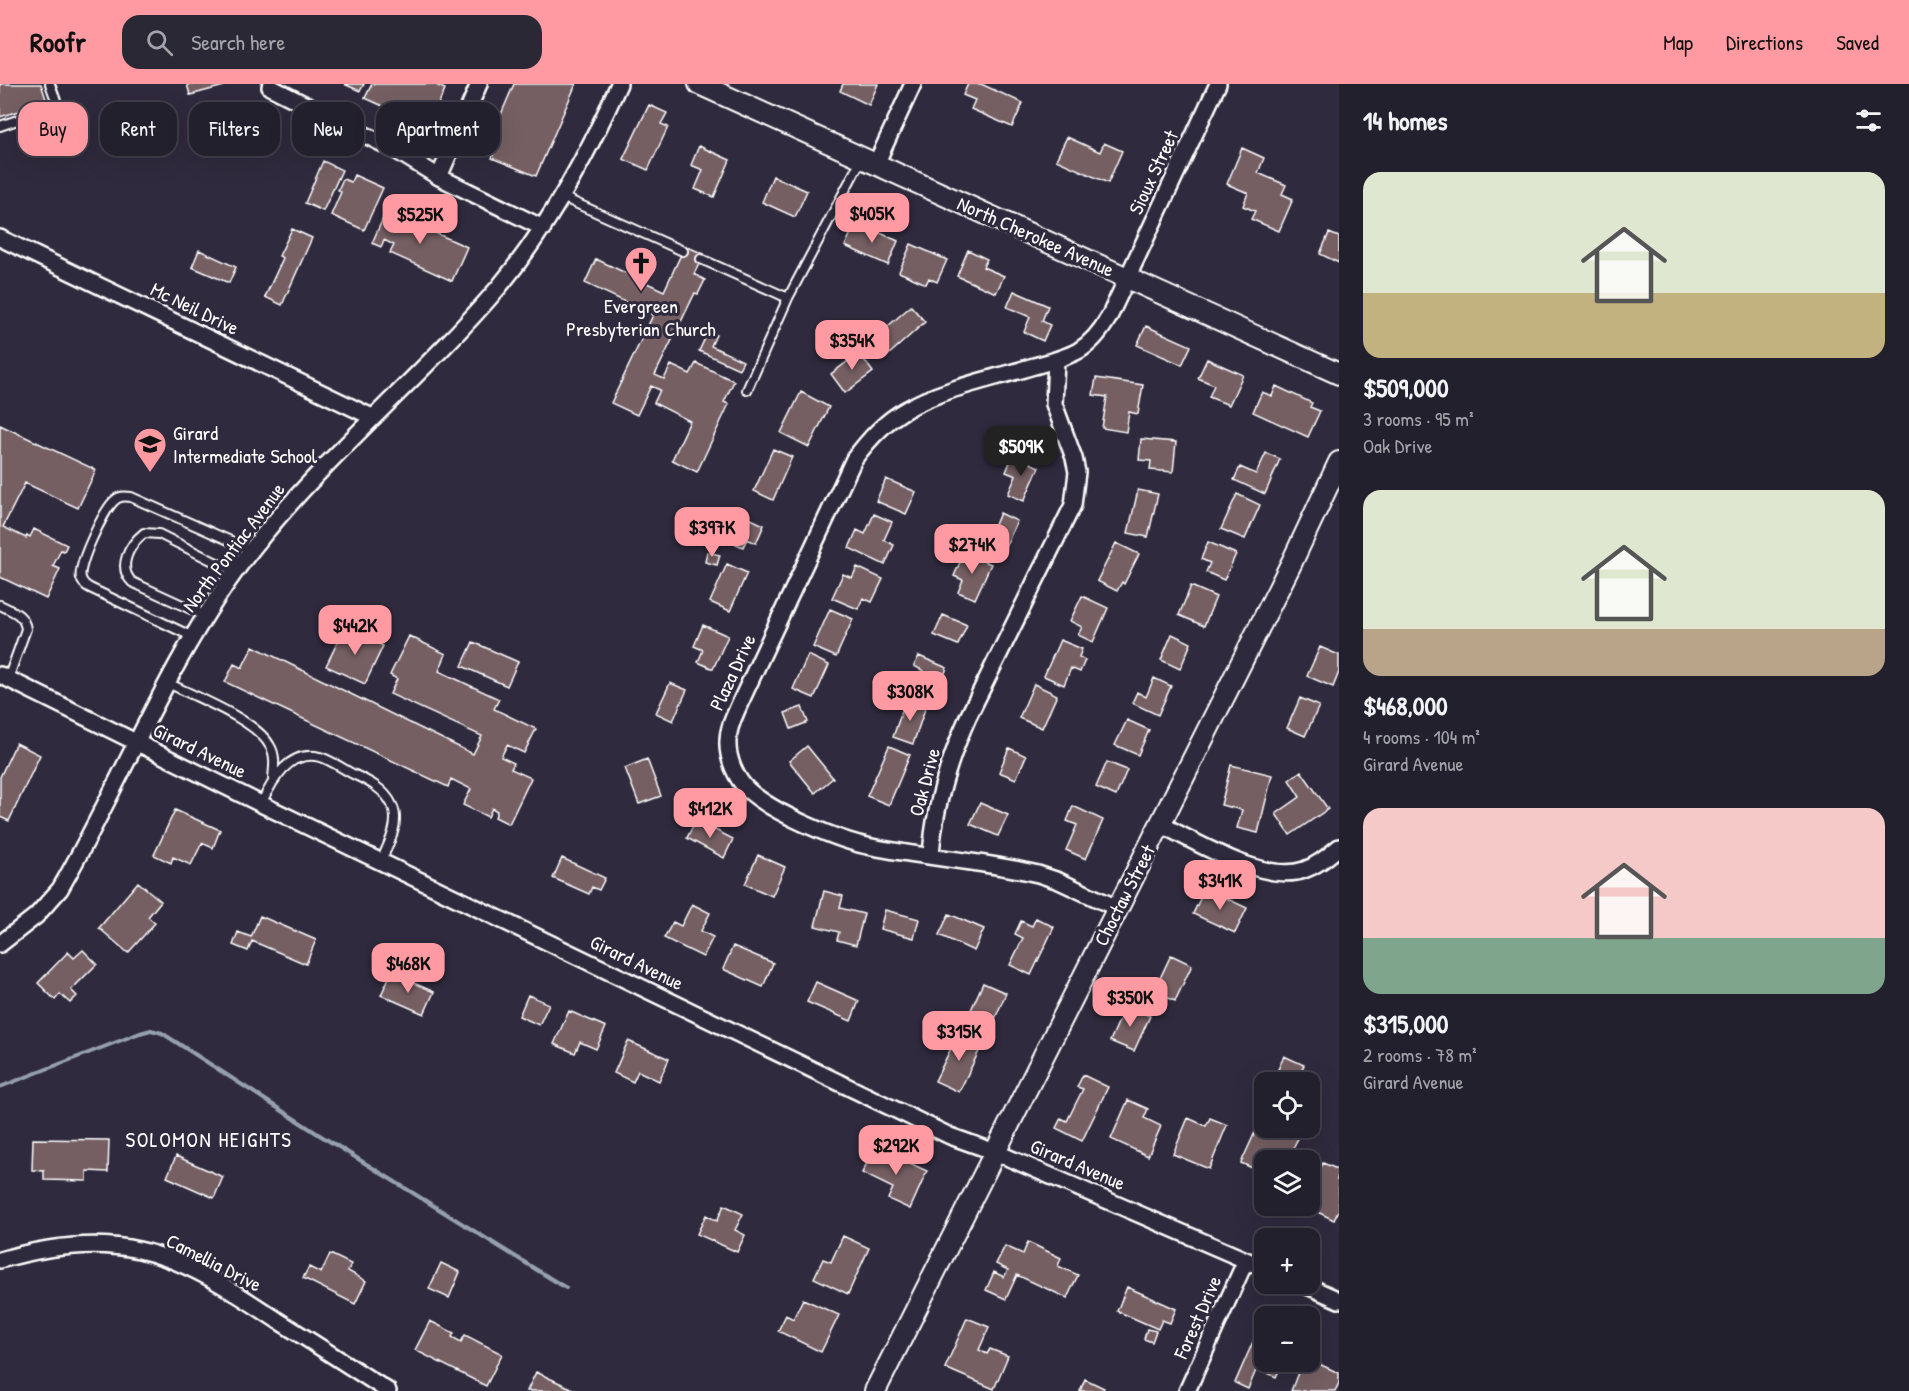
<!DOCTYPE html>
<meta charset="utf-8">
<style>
body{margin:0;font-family:"Patrick Hand",sans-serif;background:#2b2836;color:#f1f3f6;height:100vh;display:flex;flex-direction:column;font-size:22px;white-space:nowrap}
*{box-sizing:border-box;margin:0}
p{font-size:20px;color:#a3a3aa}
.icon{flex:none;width:33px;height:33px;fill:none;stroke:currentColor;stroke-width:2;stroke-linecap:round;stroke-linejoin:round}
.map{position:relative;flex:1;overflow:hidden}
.panel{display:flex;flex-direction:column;background:#23202e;width:570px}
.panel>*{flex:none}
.guide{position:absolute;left:18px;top:18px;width:570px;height:54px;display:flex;gap:12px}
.tools{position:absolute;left:1254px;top:988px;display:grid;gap:12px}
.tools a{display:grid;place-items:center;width:66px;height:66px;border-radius:12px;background:#23202e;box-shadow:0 6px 24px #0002,0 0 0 2px #403e4a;font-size:30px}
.price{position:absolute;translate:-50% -51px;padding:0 14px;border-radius:12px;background:#ff9aa2;color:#111;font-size:20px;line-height:39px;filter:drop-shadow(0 2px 3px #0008)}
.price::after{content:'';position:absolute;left:50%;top:36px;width:18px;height:14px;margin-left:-9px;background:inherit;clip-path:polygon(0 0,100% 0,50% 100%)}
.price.current{background:#222;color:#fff}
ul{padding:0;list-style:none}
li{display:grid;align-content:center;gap:12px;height:318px;padding:0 24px}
li span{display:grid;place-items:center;height:186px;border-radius:18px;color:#555}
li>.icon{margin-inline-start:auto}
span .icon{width:108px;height:108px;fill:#fffc;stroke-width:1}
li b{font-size:26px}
h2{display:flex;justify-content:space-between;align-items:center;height:72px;padding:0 24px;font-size:26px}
.chip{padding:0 21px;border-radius:18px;background:#23202e;box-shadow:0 6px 24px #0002,0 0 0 2px #403e4a;font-size:21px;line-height:54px}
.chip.current{background:#ff9aa2;color:#111}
header{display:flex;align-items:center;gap:36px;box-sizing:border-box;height:84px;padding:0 30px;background:#ff9aa2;color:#111}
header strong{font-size:28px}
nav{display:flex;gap:33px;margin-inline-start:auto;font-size:21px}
.search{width:420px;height:54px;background:#2b2836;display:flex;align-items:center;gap:15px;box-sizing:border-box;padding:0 21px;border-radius:18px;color:#a3a3aa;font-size:22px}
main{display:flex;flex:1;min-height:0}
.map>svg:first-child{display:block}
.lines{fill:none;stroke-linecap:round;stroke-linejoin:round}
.stream{stroke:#96a1b0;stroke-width:4}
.building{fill:#755e64;stroke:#fff;stroke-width:1.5}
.service-casing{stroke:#fff;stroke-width:12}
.minor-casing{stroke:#fff;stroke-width:20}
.tertiary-casing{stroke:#fff;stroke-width:24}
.service{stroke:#2f2a3d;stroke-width:8}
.minor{stroke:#2f2a3d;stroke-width:15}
.tertiary{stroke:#2f2a3d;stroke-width:20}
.labels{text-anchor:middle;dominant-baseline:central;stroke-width:6;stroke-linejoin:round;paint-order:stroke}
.street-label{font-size:20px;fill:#fff;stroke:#2f2a3d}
.poi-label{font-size:20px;fill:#fff;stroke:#2f2a3d}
.neighbourhood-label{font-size:21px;letter-spacing:1.5px;fill:#fff;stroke:#2f2a3d}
</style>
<header>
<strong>Roofr</strong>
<div class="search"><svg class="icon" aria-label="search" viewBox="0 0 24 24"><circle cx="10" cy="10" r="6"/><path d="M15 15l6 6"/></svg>Search here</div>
<nav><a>Map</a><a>Directions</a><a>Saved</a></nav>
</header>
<main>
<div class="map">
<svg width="1339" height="1307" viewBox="0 0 1339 1307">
<rect width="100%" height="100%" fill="#2f2a3d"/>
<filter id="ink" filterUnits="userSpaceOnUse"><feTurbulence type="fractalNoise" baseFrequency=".0167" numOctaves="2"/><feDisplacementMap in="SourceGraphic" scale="12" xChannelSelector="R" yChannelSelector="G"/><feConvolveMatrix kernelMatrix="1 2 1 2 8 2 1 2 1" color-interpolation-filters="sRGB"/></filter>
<g filter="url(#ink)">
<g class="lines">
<path class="stream" d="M0,1003L140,949L151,946L162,949L318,1050L566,1204"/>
</g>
<path class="building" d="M0,0H41L47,18L0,33Z
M187,0H223L224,2L190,11Z
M344,0H364L360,7Z
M372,0H434L445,5L428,43L365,14Z
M514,0H576L536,92L492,74L498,59L490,56Z
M843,0H878L869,21L840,7Z
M968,0H981L1023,19L1012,43L971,25L975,16L963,11Z
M649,21L667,29L661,40L668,43L648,86L623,75Z
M1067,53L1100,68L1104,59L1122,67L1108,99L1056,76Z
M699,62L730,76L714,113L695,105L703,86L691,81Z
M1242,64L1264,74L1258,89L1286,101L1282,110L1293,115L1279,147L1251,135L1255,127L1243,122L1248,109L1227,100Z
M323,77L342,86L323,127L305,119Z
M354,91L383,104L364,146L331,131L341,108L338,106L343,95L351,98Z
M773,92L807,107L795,133L762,118Z
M388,123L406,131L404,135L467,163L452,197L390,169L394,161L384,156L381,163L372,159Z
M856,138L898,157L888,181L845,162Z
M292,145L312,154L282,221L265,213L283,174L279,172Z
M1329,149L1339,153V179L1320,170Z
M911,160L947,176L937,198L929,194L926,200L899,188Z
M685,162L704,170L694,190L705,196L698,210L695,209L655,291L664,295L671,281L690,290L696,279L734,297L724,318L729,320L697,388L672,376L690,337L654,319L660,306L651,302L637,331L611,319L653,231L585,199L596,175L664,207Z
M199,166L236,183L229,199L192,183Z
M968,166L987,175L983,183L1004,192L996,209L957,192Z
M1014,207L1048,222L1042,237L1050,241L1043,257L1024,248L1030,233L1007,223Z
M911,222L925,238L886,273L872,256Z
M1146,242L1191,262L1182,281L1137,261Z
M708,248L716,251L711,262L743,277L739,285L699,267Z
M854,262L873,288L845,309L831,290L848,277L843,270Z
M1207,275L1243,291L1229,321L1209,313L1214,301L1198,294Z
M1096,294L1143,301L1138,330L1129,328L1126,348L1102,344L1107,313L1093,311Z
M1276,302L1312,319L1310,323L1320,327L1308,353L1253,328L1262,308L1272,312Z
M801,308L829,323L809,363L781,349Z
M0,341L96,386L78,424L25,399L3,443L26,454L27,451L30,453L34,445L67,461L64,467L61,466L53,482L60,485L46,515L0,493Z
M1141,355L1176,358L1173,388L1150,386L1151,377L1139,376Z
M773,365L792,373L773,416L754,407Z
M1266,369L1280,375L1265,410L1234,396L1240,383L1256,390Z
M1013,371L1039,383L1024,417L1008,410L1016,392L1006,388Z
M886,395L916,408L906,430L876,417Z
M1138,406L1158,410L1148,453L1128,449Z
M1237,410L1260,421L1245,455L1221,445Z
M736,428L764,441L756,459L747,455L743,463L732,458L736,449L728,445Z
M1000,429L1017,437L1002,471L985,464Z
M874,430L892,438L884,456L894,461L885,481L849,464L857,446L865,450Z
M1208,458L1236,470L1224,496L1206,488L1210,479L1201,475Z
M1116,459L1139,470L1124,500L1122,498L1117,507L1097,497Z
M707,468L720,471L717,481L705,478Z
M964,469L991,480L975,515L958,508L963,496L954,492Z
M727,480L747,489L730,527L710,518Z
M857,483L883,495L872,518L863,514L858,525L832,514L843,490L852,494Z
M1191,502L1216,513L1204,542L1179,531Z
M1082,512L1108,524L1093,558L1078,551L1082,543L1070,537Z
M830,525L853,535L836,573L813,563Z
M943,531L967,541L958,561L934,551Z
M703,541L728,552L713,585L698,578L703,566L694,562Z
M345,543L383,562L365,600L326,582Z
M1172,550L1191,559L1180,585L1161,576Z
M409,552L446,570L439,587L499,615L494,625L536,645L524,669L507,661L501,673L514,679L511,685L531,694L509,740L495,733L497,727L492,724L488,733L463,721L471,705L451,695L448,703L225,598L234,580L242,584L253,562L473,670L482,652L390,610L397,595L390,591Z
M1060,556L1082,565L1079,573L1085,576L1080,588L1071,584L1064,601L1044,592Z
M473,558L518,578L507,602L462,582Z
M1320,563L1339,571V588L1333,603L1307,592Z
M808,571L829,581L814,614L793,605Z
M919,572L947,584L935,613L916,605L924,587L914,582Z
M1154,594L1171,602L1158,631L1132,619L1137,608L1146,613Z
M670,599L687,606L673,637L656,629Z
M1034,600L1057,611L1042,644L1019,634Z
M1300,614L1319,622L1305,652L1287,644Z
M906,615L926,622L913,660L893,653Z
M802,623L808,638L791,645L785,629Z
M1127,636L1149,646L1138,671L1115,661Z
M16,659L40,671L9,737L0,733V693Z
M807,662L833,694L815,709L789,677Z
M889,662L910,671L889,721L867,712Z
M1009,664L1026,672L1016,695L999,688Z
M647,675L661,712L639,720L625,684Z
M1107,678L1127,686L1116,712L1096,703Z
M1231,681L1272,691L1258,749L1237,744L1242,726L1221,721Z
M1301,687L1328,725L1290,751L1276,730L1300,713L1289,696Z
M980,719L1008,731L998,752L970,740Z
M1073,722L1103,736L1086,775L1066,766L1077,741L1067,737Z
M175,726L220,746L213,764L202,759L191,781L173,773L171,779L154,771Z
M696,736L733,755L724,774L687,754Z
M758,771L785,783L772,812L745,800Z
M562,774L605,794L599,806L592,803L589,810L553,794Z
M138,798L161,817L148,833L155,839L128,869L99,844Z
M1205,804L1247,824L1235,849L1193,830Z
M824,807L843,812L840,824L864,830L856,861L837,856L839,848L815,842Z
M692,820L710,829L701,847L713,853L703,873L664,854L673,838L681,842Z
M885,826L919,835L914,854L880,845Z
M949,830L984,845L974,867L939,851Z
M260,832L316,856L306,880L252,857L248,867L233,861L238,848L251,853Z
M1036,834L1054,843L1031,891L1010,881L1023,854L1015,850L1021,837L1032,842Z
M733,862L773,879L763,903L723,885Z
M83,866L97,880L71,906L77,912L70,919L60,910L55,916L38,899L68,868L74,874Z
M1171,871L1192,881L1175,917L1154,907Z
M391,889L434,908L424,930L381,911Z
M816,898L859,917L851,937L807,918Z
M983,899L1006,909L994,937L971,926Z
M528,911L549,920L539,941L519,932Z
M1126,921L1150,932L1134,967L1110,957Z
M569,927L606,943L596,965L580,958L575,969L554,960Z
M959,948L983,959L959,1008L935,997Z
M628,957L669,975L659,997L638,987L633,998L614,989Z
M1284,972L1304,981L1295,999H1272Z
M1083,991L1108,1003L1082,1057L1056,1044L1061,1034L1067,1037L1083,1005L1077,1003Z
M1128,1016L1148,1025L1144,1034L1161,1042L1148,1072L1111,1055Z
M1188,1034L1206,1042L1210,1034L1227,1041L1209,1085L1173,1070Z
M1271,1044H1281L1299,1052L1287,1077H1264V1089L1241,1079L1256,1046L1267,1051Z
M33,1055L109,1056L108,1088L87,1087V1097L44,1096V1087L32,1086Z
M875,1063L927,1087L910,1125L888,1115L893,1104L862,1089Z
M176,1072L223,1093L214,1114L167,1093Z
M1323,1079L1339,1086L1337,1096L1339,1097V1126L1334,1136L1305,1122H1310V1094L1315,1096Z
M724,1121L743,1130L735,1146L745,1151L737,1168L697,1150L706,1131L717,1137Z
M843,1152L869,1164L848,1210L814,1194L823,1175L831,1178Z
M1028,1158L1061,1174L1058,1182L1078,1191L1067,1214L1017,1191L1006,1215L986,1206L994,1188L1004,1193L1008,1186L996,1180L1005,1162L1023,1170Z
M330,1170L351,1180L348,1187L366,1197L355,1220L303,1194L309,1183L321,1189Z
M441,1179L460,1188L449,1214L429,1205Z
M1127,1203L1176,1225L1170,1239L1162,1236L1158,1245L1117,1227Z
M803,1215L839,1231L821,1268L778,1247L786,1231L793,1235Z
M967,1234L989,1243L979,1266L987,1270L990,1265L1008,1272L994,1305L945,1284Z
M430,1237L454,1249L452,1253L461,1258L465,1251L502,1270L486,1302L415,1266Z
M1147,1245L1156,1247L1152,1258L1144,1255Z
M1255,1253L1264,1258V1278H1283L1276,1293L1257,1284L1248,1305L1235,1299Z
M1310,1276L1339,1289V1299L1335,1307H1291L1302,1278H1310Z
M536,1288L577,1307H527Z
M1085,1295L1104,1304L1102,1307H1080Z"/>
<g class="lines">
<defs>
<path id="service" d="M0,42L58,22L50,0
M562,113L683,167
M701,175L788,214
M747,306L788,214L862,74
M0,521C12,527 24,530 26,545L8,595
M206,532L132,498C117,483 129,461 144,449L159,450L235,488
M193,553L90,504C86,502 82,498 81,494C77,482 104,426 114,417C119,412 124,412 131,413L251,466
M166,598C193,612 257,636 270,662C276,671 274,684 273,694
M261,720C272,697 289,665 320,673C331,676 343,685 353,690C368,697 385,705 392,721C401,739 388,761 381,777"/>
<path id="minor" d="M270,3L397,67L439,93L543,144
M876,80L913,0
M439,93L479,0
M0,154L372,333
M0,591L261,720L950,1052L995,1068L1264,1184
M1160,740C1196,758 1265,800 1304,786C1318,781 1328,772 1339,763
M931,772C934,723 948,678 968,633L1073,421L1077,388L1074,374L1054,320L1056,276
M1117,824L1059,797L1038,790C984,777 927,774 872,763C839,757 773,729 748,706C736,695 727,674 728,657C728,643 735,631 740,619L854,375C869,355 885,337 907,325C941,305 996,294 1034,282C1049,278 1065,274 1078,267C1092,259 1101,247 1109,233L1218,0
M0,860L36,832L60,805C126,691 171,567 253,464C327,370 420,295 498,204C549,143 587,72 619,0
M0,1176C45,1163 94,1156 139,1166C189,1177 235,1208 277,1236C314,1259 351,1283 388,1307
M1303,1200L1339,1216
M1187,1307L1246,1176"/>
<path id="tertiary" d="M699,0L1339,290
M875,1307L1292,478L1339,378"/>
</defs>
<use href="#service" class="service-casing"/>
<use href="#minor" class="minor-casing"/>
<use href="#tertiary" class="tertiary-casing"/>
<use href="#service" class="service"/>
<use href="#minor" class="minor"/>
<use href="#tertiary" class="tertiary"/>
</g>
</g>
<defs>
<symbol id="church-pin" viewBox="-11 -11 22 30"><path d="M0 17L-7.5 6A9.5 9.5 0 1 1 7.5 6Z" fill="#ff9aa2" stroke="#2f2a3d"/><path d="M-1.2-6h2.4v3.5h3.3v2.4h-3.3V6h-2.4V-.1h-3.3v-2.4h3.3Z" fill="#111"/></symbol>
<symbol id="school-pin" viewBox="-11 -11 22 30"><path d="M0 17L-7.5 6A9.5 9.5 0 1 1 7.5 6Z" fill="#ff9aa2" stroke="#2f2a3d"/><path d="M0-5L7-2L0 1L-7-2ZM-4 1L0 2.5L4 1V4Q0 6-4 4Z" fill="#111"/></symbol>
</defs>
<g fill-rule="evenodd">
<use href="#church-pin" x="622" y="160" width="38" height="52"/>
<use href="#school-pin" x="131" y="341" width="38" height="52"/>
</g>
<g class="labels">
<g class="street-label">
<text transform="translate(1153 88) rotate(-65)">Sioux Street</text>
<text transform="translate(1036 152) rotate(24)">North Cherokee Avenue</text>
<text transform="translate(195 224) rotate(26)">Mc Neil Drive</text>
<text transform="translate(233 463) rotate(-53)">North Pontiac Avenue</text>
<text transform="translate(732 588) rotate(-65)">Plaza Drive</text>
<text transform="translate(200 666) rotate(26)">Girard Avenue</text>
<text transform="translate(924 698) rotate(-75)">Oak Drive</text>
<text transform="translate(1124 811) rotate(-63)">Choctaw Street</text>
<text transform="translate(637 878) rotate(26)">Girard Avenue</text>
<text transform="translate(1078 1080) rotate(23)">Girard Avenue</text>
<text transform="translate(214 1178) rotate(27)">Camellia Drive</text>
<text transform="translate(1197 1233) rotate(-66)">Forest Drive</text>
</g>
<g class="poi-label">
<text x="641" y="221">Evergreen<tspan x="641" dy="23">Presbyterian Church</tspan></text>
<text x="173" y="348" text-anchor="start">Girard<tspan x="173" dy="23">Intermediate School</tspan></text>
</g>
<g class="neighbourhood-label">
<text x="209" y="1055">SOLOMON HEIGHTS</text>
</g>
</g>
</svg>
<div class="tools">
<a><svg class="icon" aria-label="locate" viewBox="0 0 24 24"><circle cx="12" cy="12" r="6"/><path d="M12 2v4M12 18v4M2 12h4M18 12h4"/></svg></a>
<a><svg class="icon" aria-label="layers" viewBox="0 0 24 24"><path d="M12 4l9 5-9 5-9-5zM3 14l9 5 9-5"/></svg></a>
<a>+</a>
<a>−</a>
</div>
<b class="price" style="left:872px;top:160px">$405K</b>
<b class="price" style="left:420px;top:161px">$525K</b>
<b class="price" style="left:852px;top:287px">$354K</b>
<b class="price current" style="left:1021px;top:393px">$509K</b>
<b class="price" style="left:712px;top:474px">$397K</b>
<b class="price" style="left:972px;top:491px">$274K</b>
<b class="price" style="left:355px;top:572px">$442K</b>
<b class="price" style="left:910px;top:638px">$308K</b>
<b class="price" style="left:710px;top:755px">$412K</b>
<b class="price" style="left:1220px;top:827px">$341K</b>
<b class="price" style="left:408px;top:910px">$468K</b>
<b class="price" style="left:1130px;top:944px">$350K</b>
<b class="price" style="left:959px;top:978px">$315K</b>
<b class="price" style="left:896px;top:1092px">$292K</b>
<div class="guide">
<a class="chip current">Buy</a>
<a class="chip">Rent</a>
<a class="chip">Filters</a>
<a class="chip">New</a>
<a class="chip">Apartment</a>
</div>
</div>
<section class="panel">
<h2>14 homes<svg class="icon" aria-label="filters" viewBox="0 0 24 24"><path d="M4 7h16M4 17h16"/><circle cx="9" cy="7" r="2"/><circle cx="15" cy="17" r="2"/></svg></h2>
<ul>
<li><span style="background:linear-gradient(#dfe7d0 65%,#c2b280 0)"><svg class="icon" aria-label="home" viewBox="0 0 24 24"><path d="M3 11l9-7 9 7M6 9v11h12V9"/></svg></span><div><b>$509,000</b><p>3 rooms · 95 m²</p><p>Oak Drive</p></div></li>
<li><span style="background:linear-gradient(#dfe7d0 75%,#b9a48a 0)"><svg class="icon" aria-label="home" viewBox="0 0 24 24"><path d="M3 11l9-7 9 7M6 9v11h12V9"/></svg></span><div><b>$468,000</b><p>4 rooms · 104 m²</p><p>Girard Avenue</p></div></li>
<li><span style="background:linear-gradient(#f6c9c9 70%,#7fa58c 0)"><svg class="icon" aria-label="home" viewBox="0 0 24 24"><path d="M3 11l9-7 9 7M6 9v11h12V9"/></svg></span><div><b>$315,000</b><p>2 rooms · 78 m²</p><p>Girard Avenue</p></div></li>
</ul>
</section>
</main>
